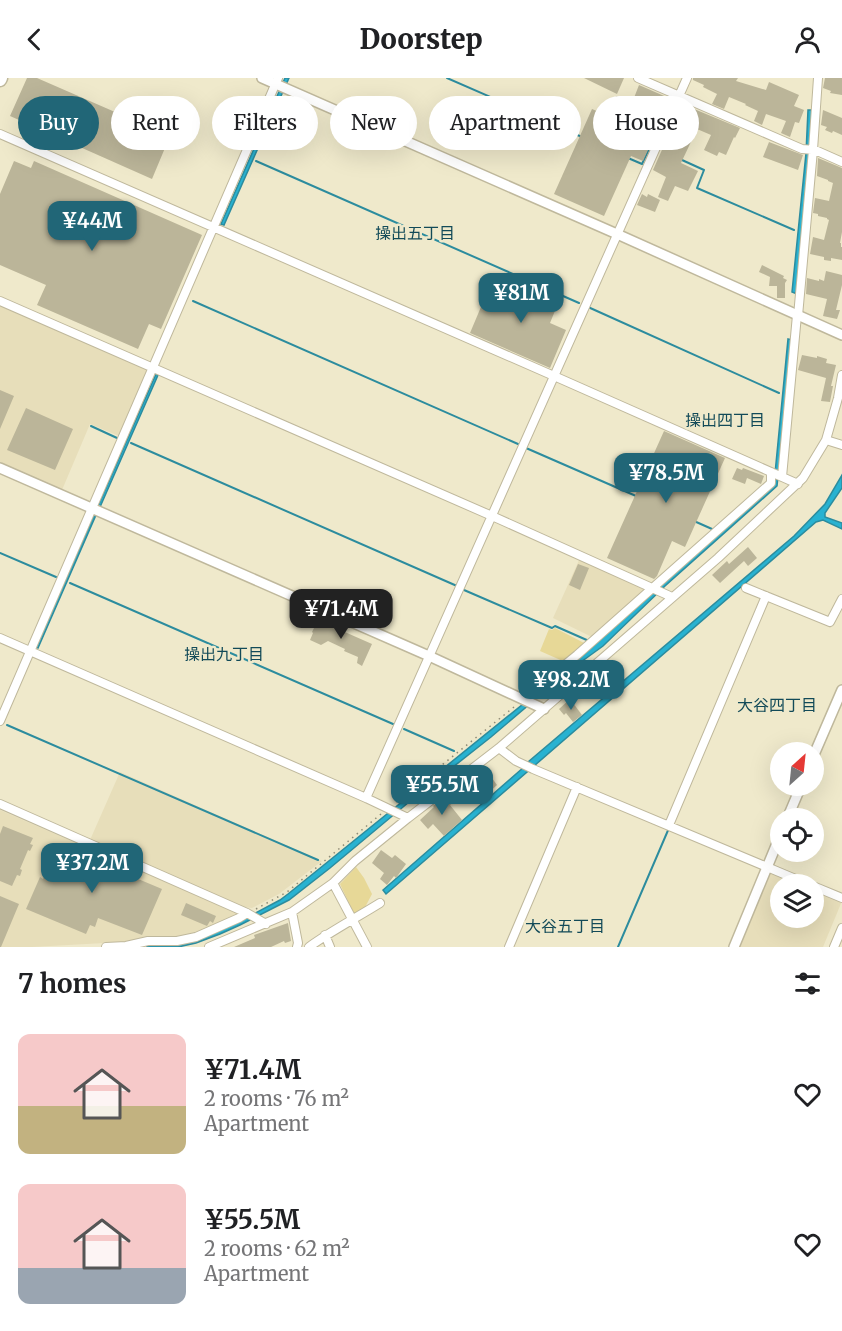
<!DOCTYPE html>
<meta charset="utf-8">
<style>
body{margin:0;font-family:Merriweather,"Noto Sans JP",serif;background:#f6f6f6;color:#202124;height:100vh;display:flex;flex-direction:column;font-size:22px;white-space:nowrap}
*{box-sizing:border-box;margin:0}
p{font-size:20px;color:#757577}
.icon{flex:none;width:33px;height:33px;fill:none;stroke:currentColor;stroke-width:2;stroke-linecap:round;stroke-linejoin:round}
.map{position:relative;height:869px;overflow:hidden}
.side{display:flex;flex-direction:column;background:#fff;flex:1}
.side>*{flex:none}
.banner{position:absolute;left:18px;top:18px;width:807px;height:54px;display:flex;gap:12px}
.needle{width:39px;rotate:27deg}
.fabs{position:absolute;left:770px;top:664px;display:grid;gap:12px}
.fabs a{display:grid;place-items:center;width:54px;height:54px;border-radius:50%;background:#fff;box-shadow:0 6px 24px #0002;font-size:30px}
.price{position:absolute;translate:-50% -51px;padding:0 14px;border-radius:12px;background:#216677;color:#fff;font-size:20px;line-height:39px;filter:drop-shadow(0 2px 3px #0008)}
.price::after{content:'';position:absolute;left:50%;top:36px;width:18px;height:14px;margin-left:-9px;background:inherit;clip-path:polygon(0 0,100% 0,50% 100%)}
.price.on{background:#222;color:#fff}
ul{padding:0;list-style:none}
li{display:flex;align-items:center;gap:18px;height:150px;padding:0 18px}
li span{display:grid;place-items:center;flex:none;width:168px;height:120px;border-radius:12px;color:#555}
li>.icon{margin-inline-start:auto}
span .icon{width:72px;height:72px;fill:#fffc;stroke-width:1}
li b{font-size:26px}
h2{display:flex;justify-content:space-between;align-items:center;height:72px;padding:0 18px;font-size:26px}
.pill{padding:0 21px;border-radius:27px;background:#fff;box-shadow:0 6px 24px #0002;font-size:21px;line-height:54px}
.pill.on{background:#216677;color:#fff}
header{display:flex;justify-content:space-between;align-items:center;height:78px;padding:0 18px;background:#fff;font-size:27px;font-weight:800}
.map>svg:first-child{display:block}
.built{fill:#e7deba}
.green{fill:#e7d897}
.water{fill:#28b2d1;stroke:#2c8c9e;stroke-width:1.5}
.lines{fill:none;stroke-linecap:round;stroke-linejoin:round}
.stream{stroke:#2c8c9e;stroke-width:2}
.building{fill:#bbb599;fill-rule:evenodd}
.minor-casing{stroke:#bfb89c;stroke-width:10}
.tertiary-casing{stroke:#bfb89c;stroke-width:12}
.primary-casing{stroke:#bfb89c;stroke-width:15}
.path{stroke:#908c77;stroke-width:1.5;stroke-dasharray:1.5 4.5;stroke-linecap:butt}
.minor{stroke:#fff;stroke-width:8}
.tertiary{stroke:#fff;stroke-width:9}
.primary{stroke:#fff;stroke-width:12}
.labels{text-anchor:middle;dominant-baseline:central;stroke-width:5;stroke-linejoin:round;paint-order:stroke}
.neighbourhood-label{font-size:16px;fill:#124a58;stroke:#efe9cb}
</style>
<header><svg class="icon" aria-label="back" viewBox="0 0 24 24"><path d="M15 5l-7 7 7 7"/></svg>Doorstep<svg class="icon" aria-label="person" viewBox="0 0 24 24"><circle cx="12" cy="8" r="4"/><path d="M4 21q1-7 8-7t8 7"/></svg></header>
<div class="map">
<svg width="842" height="869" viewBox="0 0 842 869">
<rect width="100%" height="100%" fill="#efe9cb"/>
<path class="built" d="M0,228L147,292L119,358L90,346L62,412L0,385Z
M580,480L645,511L646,514L592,559L553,540Z
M120,694L322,783L279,816L252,830L243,829L90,762Z
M0,732L237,835V839L197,856L177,861L32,869H0Z
M770,795H773L803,807H780V840H813V811L842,823L823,869H739Z"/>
<path class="green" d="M555,550L586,566L565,584L540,573L549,551L552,552Z
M356,789L364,800L372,816L362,835L354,836L340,806Z"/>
<path class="water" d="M285,0H289L224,147L221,146Z
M808,32H812L811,75L797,216L792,214L806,75Z
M788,261L793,262L777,408L665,508L603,568L570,592L491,659L415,719L330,790L289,822L240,847L220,856L196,865L178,869H147V867L172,866L246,840L280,822L288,816L580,580L774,406Z
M156,296L158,297L100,429L98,428Z
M842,397V410L825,435V439L842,445V451L823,442L816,444L386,816L383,812L524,689L528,684L794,458L825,426Z
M94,437H96L38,570L36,569Z"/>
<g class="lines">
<path class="stream" d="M447,0L582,59
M628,80L642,86L650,69H651
M682,82L704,92L697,110L794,152
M256,83L579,225
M193,223L518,366
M588,229L779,315
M91,348L117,360
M131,365L457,508
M526,370L636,418
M694,443L712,451
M0,475L56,499
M70,505L393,646
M464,512L552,550L555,548L589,563
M7,647L318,782
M404,651L454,673
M618,869L669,750"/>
</g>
<path class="building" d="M27,0H37L170,58L152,101L10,38Z
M584,0H624L617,16Z
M693,0H738L736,3L766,12L769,4L799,17L794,28L804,32L799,45L795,44L790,59L781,55L786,43L766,36L762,47L754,43L758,33L745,27L746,26L729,19L724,31L712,26L717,16L703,9L704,7L693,2Z
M825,0H842V17L830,15L831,13L823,10Z
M639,7L671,21L643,83L631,78L604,138L554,116L592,31L618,42L623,29L614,25L616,18L632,25ZM643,27L656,33L648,51L635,45Z
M694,31L740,50L735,60L734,59L726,77L719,74L717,78L704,72L711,57L697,51L681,85L698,93L688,113L675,108L668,123L658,119L666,99L653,92L677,38L688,43Z
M823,32L842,40V57L833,53L832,55L825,52L827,49L821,47Z
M769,64L803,77L798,92L763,79Z
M818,80L842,90V154L840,165H841V169H842V182L831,180V183L824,182V179L810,176L813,159L824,162L829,142L827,141V140L818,138V136L813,135L815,120L829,123L833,105L828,103V102L817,98Z
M14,83L31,90L34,83L202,157L161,251L149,246L138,271L37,227L46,207L0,187V116Z
M642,116L647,119L648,116L660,122L655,134L637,127Z
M762,187L784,198L783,200L787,202L785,205V220H777V208H769L770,199L759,194Z
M826,193L842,197V207L836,232H840L837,241L823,238L827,221L806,216L807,200L819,203V201L824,203Z
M513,203L522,207L523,205L546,215L545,217L559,223L550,245L566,252L550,290L470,255L486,217L503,225Z
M802,277L817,280V278L827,281L826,285L836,287L831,308H833L830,324L821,323L826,300L798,292Z
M0,312L14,318L0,351Z
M26,330L73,351L55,392L7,372Z
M664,353L725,380L685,469L672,463L657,498L654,501L607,480Z
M737,390L742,392L743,390L764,398L761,406L747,400L745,406L732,401Z
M748,469L757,480L748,488L744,483L720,505L712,497L727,483L729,486Z
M578,486L589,490L580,512L569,507Z
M320,540L339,549L338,551L372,566L362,588L357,585L358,579L344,573L345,571L328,563L321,567L310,562L313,555L312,554L318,542H319Z
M570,621L582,637L573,644L566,635L564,637L559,631Z
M479,693L488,703L492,700L497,707L483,720L475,710L477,709L470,700Z
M451,717L456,722L450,727L462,742L444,758L433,746L428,751L420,742L434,729L433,728L444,720L445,721Z
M3,748L33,760L30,766L33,767L30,773L28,772L20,791L22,792L20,798L17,797L12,808L0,803V756Z
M57,767L162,811L142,857L98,840L95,849L90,847L86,856L26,831L40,799L43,801L48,788L45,787L50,776L53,777Z
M381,772L392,780L395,777L406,786L396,800L394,798L387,807L380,801L384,795L372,785Z
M0,818L19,826L1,869H0Z
M186,825L216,838L213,845L210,843L207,848L181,837Z
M288,845L291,863L285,865L284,863L271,869H234L255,860L254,857Z"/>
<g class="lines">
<defs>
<path id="minor" d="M638,0L802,71L815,72L842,84
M0,56L554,298L798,406
M0,223L492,438L672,519
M798,238L813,72L818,0
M826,362L842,367
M782,399L797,237
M746,510L830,544L842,521
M0,560L366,720L408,740
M523,621L577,577L771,405V394
M0,643L278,0
M499,670L516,683L533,691L810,807
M366,720L687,0
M0,726L247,835L266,846
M669,747L766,518
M333,805L367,869
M813,808L842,820
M292,834L298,865L297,869
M325,857L330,869
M106,869L126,868L148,863H177L196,859L239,840L247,835
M209,869L292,834L333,805L355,783L408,740L499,670L718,480L803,400L826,362L838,320L842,297
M309,869C331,853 356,840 380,825
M509,869L577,709
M834,869L842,850"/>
<path id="tertiary" d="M262,0L617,156L842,257
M0,390L429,578L544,631
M813,679L842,612
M787,741L801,708
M734,869L780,758"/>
<path id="primary" d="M0,2L1,0"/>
</defs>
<use href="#minor" class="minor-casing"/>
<use href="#tertiary" class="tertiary-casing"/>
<use href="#primary" class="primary-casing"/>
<path class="path" d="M396,724L514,629
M256,831L287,814L381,736"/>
<use href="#minor" class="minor"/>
<use href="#tertiary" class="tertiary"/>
<use href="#primary" class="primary"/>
</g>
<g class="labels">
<g class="neighbourhood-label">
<text x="415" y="155">操出五丁目</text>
<text x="725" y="342">操出四丁目</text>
<text x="224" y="576">操出九丁目</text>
<text x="777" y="627">大谷四丁目</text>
<text x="565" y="848">大谷五丁目</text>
</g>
</g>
</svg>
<div class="fabs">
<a><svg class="needle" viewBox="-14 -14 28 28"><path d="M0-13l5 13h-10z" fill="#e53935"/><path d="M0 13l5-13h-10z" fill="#757577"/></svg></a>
<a><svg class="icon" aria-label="locate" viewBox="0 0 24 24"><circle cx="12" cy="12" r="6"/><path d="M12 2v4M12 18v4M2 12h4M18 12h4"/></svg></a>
<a><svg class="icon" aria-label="layers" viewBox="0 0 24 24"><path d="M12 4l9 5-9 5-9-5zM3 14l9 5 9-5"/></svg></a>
</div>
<b class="price" style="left:92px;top:174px">¥44M</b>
<b class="price" style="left:521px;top:246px">¥81M</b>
<b class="price" style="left:666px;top:426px">¥78.5M</b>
<b class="price on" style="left:341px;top:562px">¥71.4M</b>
<b class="price" style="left:571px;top:633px">¥98.2M</b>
<b class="price" style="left:442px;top:738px">¥55.5M</b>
<b class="price" style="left:92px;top:816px">¥37.2M</b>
<div class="banner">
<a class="pill on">Buy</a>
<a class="pill">Rent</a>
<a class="pill">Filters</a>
<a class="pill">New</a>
<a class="pill">Apartment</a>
<a class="pill">House</a>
</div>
</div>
<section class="side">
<h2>7 homes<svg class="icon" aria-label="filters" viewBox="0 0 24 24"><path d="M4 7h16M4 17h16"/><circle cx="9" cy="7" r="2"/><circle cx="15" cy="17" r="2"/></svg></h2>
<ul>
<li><span style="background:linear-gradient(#f6c9c9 60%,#c2b280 0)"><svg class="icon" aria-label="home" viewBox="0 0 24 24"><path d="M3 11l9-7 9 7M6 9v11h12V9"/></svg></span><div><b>¥71.4M</b><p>2 rooms · 76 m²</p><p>Apartment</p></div><svg class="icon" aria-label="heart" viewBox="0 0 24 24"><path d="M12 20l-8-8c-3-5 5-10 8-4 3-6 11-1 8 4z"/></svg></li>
<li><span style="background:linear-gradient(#f6c9c9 70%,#9aa5b1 0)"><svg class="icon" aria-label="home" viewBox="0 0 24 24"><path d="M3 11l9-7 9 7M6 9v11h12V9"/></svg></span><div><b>¥55.5M</b><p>2 rooms · 62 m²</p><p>Apartment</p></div><svg class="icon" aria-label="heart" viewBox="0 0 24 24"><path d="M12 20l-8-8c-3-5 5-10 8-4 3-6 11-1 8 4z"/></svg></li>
</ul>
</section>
